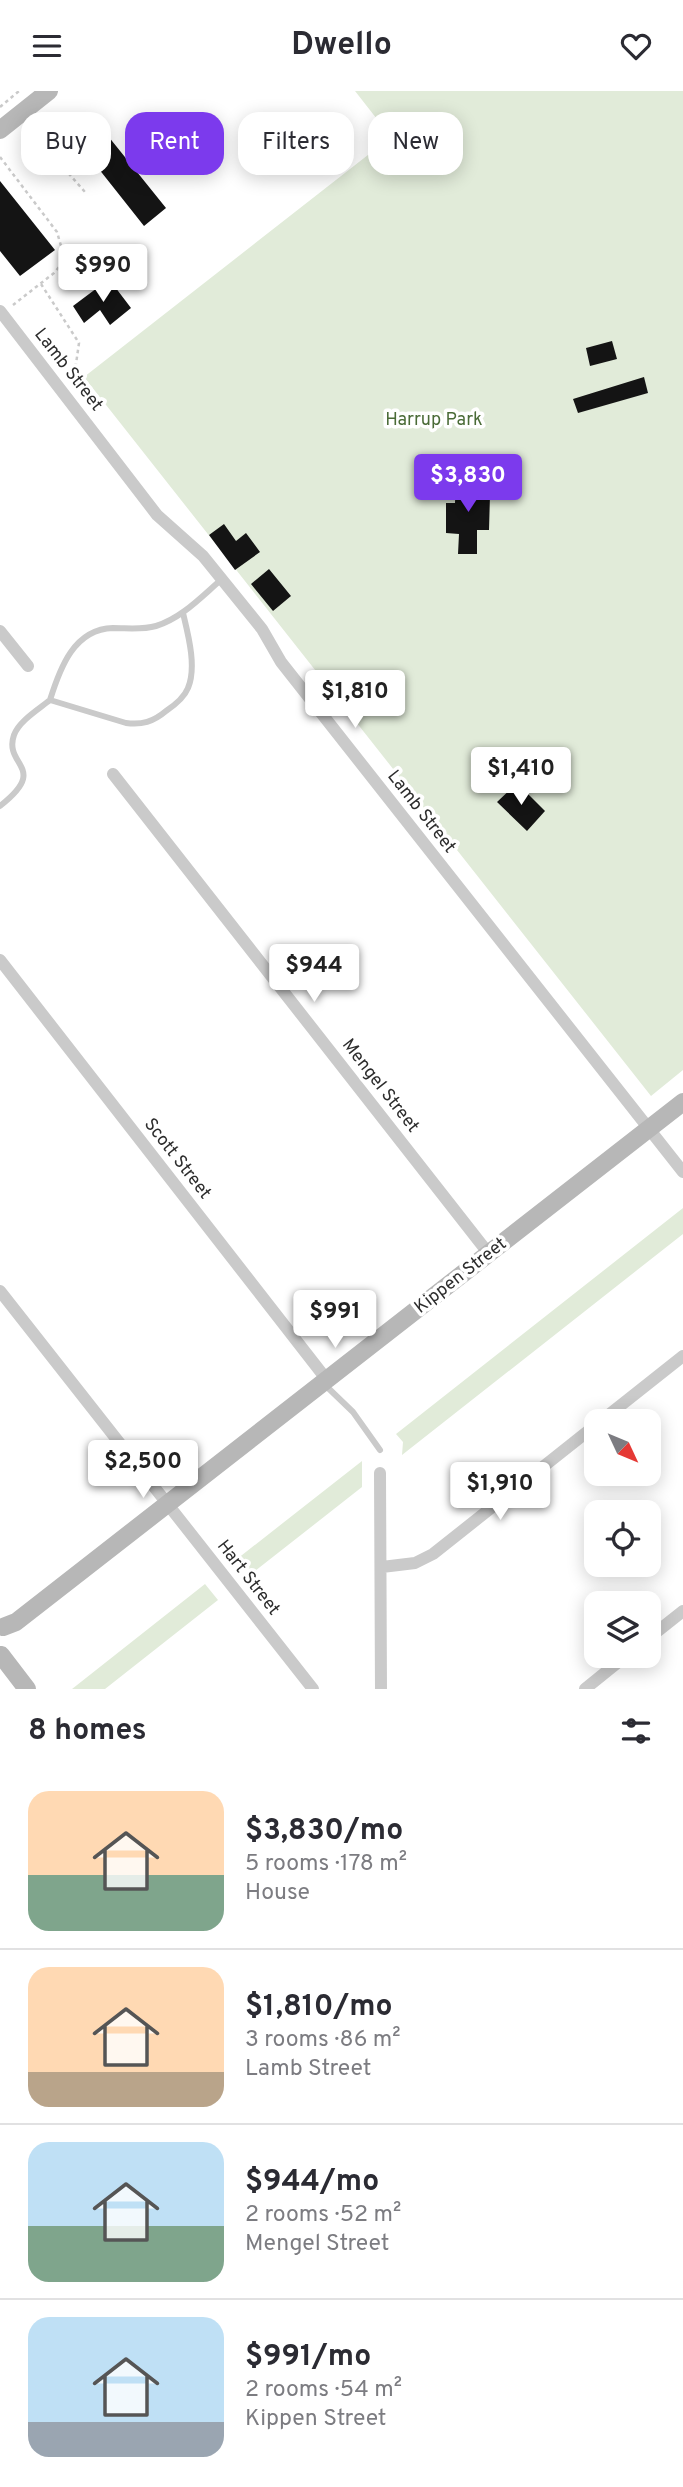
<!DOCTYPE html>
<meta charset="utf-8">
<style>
body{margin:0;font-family:Overpass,sans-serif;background:#f7f7f7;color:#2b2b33;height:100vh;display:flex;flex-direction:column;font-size:26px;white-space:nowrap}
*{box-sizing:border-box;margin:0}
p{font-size:23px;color:#7c7c81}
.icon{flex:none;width:38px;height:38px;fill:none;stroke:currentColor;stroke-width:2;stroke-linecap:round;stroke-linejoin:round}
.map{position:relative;height:1598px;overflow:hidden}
.side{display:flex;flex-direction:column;background:#fff;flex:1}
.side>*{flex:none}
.hud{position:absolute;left:21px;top:21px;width:642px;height:63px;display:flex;gap:14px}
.needle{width:46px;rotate:134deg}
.tools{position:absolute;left:584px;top:1318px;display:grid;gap:14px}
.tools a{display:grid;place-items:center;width:77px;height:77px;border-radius:14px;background:#fff;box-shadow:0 4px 18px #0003;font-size:35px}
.price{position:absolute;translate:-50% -60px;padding:0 16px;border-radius:7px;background:#fff;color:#222;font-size:23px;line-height:46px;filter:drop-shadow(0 2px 4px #0008)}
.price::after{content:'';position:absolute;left:50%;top:42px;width:21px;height:16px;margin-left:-10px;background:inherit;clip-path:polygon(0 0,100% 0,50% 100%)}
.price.active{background:#7c3aed;color:#fff}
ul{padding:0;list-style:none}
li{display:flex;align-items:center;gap:21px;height:175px;padding:0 28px}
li+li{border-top:2px solid #e1e1e2}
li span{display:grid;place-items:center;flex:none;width:196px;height:140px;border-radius:21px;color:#555}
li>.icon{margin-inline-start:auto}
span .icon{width:84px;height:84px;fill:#fffc;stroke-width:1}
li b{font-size:30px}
h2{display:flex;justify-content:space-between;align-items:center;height:84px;padding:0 28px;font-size:30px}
.tag{padding:0 24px;border-radius:21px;background:#fff;box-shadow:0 4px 18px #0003;font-size:24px;line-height:63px}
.tag.active{background:#7c3aed;color:#fff}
header{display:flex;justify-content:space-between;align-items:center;height:91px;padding:0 28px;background:#fff;font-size:32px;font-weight:700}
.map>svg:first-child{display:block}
.green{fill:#e1ebd9}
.building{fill:#141414}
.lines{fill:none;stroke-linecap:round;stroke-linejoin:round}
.path{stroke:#cacaca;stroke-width:2.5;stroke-dasharray:3.5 3.5;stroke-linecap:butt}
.lane{stroke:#cacaca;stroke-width:6}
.street{stroke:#cacaca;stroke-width:12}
.secondary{stroke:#b7b7b7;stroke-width:18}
.labels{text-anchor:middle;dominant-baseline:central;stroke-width:7;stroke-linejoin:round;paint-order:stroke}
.street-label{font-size:18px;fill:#2d2d2d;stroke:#fff}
.park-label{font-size:18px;fill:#4a6b37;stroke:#fff}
</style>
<header><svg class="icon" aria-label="menu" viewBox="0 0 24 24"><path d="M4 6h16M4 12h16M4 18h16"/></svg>Dwello<svg class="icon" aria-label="heart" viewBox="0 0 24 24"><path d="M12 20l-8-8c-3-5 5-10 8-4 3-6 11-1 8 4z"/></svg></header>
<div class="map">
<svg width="683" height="1598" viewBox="0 0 683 1598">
<rect width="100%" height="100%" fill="#fff"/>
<path class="green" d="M355,0H683V979L651,1005L84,286L391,46Z
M683,1117V1143L402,1364L403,1351L396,1343Z
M362,1370V1396L250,1484L237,1468Z
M205,1493L218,1509L105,1598H72Z"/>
<path class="building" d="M108,45L166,117L144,135L87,63Z
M0,90L55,159L20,185L0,160Z
M109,188L131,217L110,234L100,219L84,232L73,215Z
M612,250L617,268L590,275L586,257Z
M644,286L648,302L578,322L573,308Z
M456,382L475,383L474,404H490L489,439H477V463H458L459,443L446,442V412H455Z
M224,433L236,450L246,442L260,461L235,479L209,444Z
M269,478L291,505L273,520L251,493Z
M517,692L545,720L527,740L497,711Z"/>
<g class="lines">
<path class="path" d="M0,16L19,0
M27,35L85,101
M0,66L57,141L65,169L54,182L13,214
M41,193L79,252L76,273L67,288"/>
<path class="lane" d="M183,522C188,543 197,576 188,597C184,607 175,614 166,620C153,631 142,634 126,632L50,609C60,577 74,538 113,537C128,537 142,539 156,535C182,527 202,505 222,488
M0,715C50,676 3,675 14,644C19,630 39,618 50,609
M325,1294L353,1321L380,1359"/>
<path class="street" d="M0,220L157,424L203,465L262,538L281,571L683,1081
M0,540L28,575
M113,683L489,1163
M0,869L327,1289
M0,1200L313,1598
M601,1330L683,1265
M380,1382L381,1598
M382,1476L415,1472L433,1463L597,1333
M649,1547L683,1520
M585,1598L627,1564"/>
<path class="secondary" d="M0,39L49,0
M3,1536L16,1531L683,1011
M1,1564L27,1598"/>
</g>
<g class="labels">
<g class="street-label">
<text transform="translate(68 279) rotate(52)">Lamb Street</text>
<text transform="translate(421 721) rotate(52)">Lamb Street</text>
<text transform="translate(380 995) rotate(52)">Mengel Street</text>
<text transform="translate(177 1068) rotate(52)">Scott Street</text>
<text transform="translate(461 1185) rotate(-38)">Kippen Street</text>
<text transform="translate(248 1487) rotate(52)">Hart Street</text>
</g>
<g class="park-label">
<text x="434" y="329">Harrup Park</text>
</g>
</g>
</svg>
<div class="tools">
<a><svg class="needle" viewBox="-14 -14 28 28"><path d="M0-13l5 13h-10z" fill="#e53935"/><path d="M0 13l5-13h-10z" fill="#7c7c81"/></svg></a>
<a><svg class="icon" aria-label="locate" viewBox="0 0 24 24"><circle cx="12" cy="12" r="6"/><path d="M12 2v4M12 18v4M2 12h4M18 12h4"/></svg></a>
<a><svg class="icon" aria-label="layers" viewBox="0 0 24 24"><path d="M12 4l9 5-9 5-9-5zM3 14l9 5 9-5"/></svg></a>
</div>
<b class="price" style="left:103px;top:213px">$990</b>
<b class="price active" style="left:468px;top:423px">$3,830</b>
<b class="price" style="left:355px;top:639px">$1,810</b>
<b class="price" style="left:521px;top:716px">$1,410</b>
<b class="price" style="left:314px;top:913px">$944</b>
<b class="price" style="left:335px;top:1259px">$991</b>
<b class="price" style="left:143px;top:1409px">$2,500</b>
<b class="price" style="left:500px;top:1431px">$1,910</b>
<div class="hud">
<a class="tag">Buy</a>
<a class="tag active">Rent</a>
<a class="tag">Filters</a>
<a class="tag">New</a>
</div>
</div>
<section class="side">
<h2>8 homes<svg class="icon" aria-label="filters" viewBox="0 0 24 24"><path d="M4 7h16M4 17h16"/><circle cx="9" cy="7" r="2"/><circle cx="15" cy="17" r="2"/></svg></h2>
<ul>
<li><span style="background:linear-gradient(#ffd9b3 60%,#7fa58c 0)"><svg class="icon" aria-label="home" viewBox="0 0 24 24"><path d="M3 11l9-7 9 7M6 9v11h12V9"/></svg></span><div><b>$3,830/mo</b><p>5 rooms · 178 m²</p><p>House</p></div></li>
<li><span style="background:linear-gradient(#ffd9b3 75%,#b9a48a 0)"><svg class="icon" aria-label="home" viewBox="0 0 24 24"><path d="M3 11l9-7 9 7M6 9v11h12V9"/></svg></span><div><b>$1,810/mo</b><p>3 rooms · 86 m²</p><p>Lamb Street</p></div></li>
<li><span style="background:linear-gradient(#bfe0f5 60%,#7fa58c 0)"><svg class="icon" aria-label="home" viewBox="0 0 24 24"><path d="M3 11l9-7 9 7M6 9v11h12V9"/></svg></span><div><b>$944/mo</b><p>2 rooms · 52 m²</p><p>Mengel Street</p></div></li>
<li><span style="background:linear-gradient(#bfe0f5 75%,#9aa5b1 0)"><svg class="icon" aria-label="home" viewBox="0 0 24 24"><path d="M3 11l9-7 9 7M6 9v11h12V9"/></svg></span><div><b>$991/mo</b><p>2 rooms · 54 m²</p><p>Kippen Street</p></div></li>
</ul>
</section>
